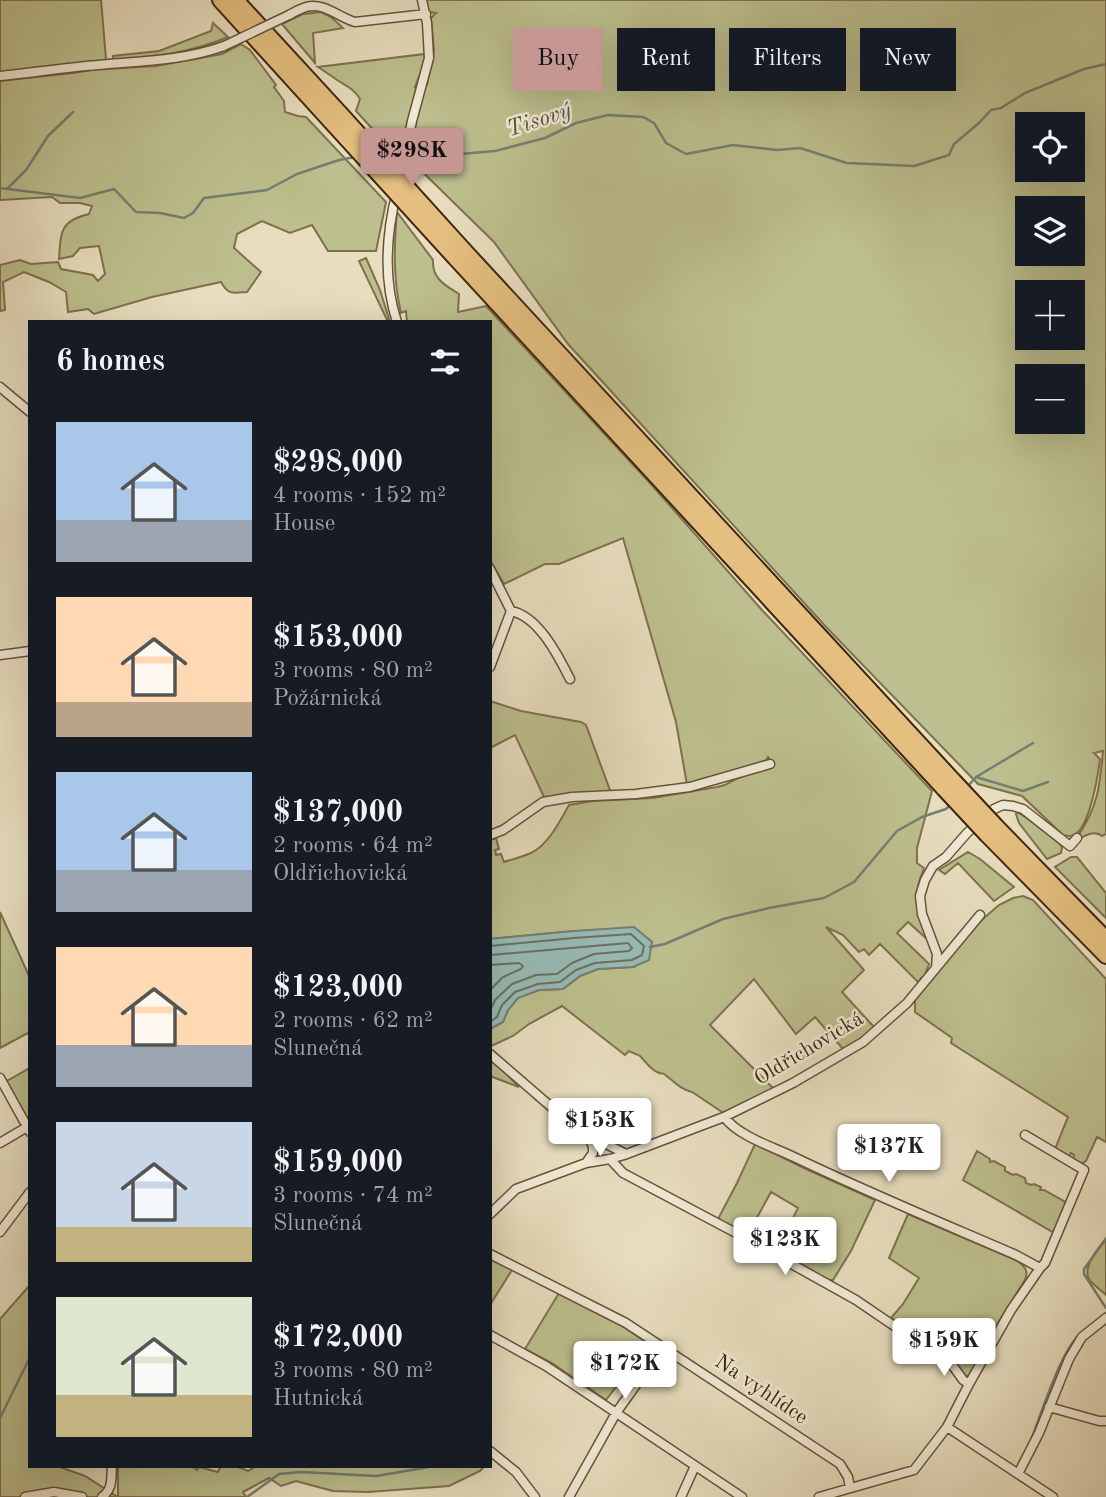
<!DOCTYPE html>
<meta charset="utf-8">
<style>
body{margin:0;font-family:"Old Standard TT",serif;background:#242831;color:#f1f3f6;height:100vh;display:flex;flex-direction:column;font-size:26px;white-space:nowrap}
*{box-sizing:border-box;margin:0}
p{font-size:23px;color:#9ea1a6}
.icon{flex:none;width:38px;height:38px;fill:none;stroke:currentColor;stroke-width:2;stroke-linecap:round;stroke-linejoin:round}
.map{position:relative;flex:1;overflow:hidden}
.panel{position:absolute;left:28px;top:320px;width:464px;height:1148px;display:flex;flex-direction:column;background:#171b24;border-radius:0px;box-shadow:0 7px 28px #0002}
.panel>*{flex:none}
.banner{position:absolute;left:513px;top:28px;width:488px;height:63px;display:flex;gap:14px}
.tools{position:absolute;left:1015px;top:112px;display:grid;gap:14px}
.tools a{display:grid;place-items:center;width:70px;height:70px;border-radius:0px;background:#171b24;box-shadow:0 7px 28px #0002;font-size:35px}
.price{position:absolute;translate:-50% -60px;padding:0 16px;border-radius:7px;background:#fff;color:#222;font-size:23px;line-height:46px;filter:drop-shadow(0 2px 4px #0008)}
.price::after{content:'';position:absolute;left:50%;top:42px;width:21px;height:16px;margin-left:-10px;background:inherit;clip-path:polygon(0 0,100% 0,50% 100%)}
.price.active{background:#c59692;color:#111}
ul{padding:0;list-style:none}
li{display:flex;align-items:center;gap:21px;height:175px;padding:0 28px}
li span{display:grid;place-items:center;flex:none;width:196px;height:140px;border-radius:0px;color:#555}
li>.icon{margin-inline-start:auto}
span .icon{width:84px;height:84px;fill:#fffc;stroke-width:1}
li b{font-size:30px}
h2{display:flex;justify-content:space-between;align-items:center;height:84px;padding:0 28px;font-size:30px}
.pill{padding:0 24px;border-radius:0px;background:#171b24;box-shadow:0 7px 28px #0002;font-size:24px;line-height:63px}
.pill.active{background:#c59692;color:#111}
.map>svg:first-child{display:block}
.green{fill:#bdbf8e;stroke:#7e724e;stroke-width:2;fill-rule:evenodd}
.water{fill:#98bbb6;stroke:#747f72;stroke-width:2}
.lines{fill:none;stroke-linecap:round;stroke-linejoin:round}
.shore{stroke:#6b7062;stroke-width:2}
.stream{stroke:#747f72;stroke-width:2.5}
.minor-casing{stroke:#68523a;stroke-width:11}
.trunk-casing{stroke:#3e240d;stroke-width:18}
.minor{stroke:#f0ead5;stroke-width:8}
.trunk{stroke:#e4bf80;stroke-width:14}
.minor-bridge-casing{stroke:#68523a;stroke-width:11;stroke-linecap:butt}
.trunk-bridge-casing{stroke:#3e240d;stroke-width:18;stroke-linecap:butt}
.minor-bridge{stroke:#f0ead5;stroke-width:8}
.trunk-bridge{stroke:#e4bf80;stroke-width:14}
.labels{text-anchor:middle;dominant-baseline:central;stroke-width:5;stroke-linejoin:round;paint-order:stroke}
.street-label{font-size:21px;fill:#3e240d;stroke:#f0ead5}
.water-label{font-size:23px;font-style:italic;fill:#595140;stroke:#f0ead5}
</style>
<div class="map">
<svg width="1106" height="1497" viewBox="0 0 1106 1497">
<rect width="100%" height="100%" fill="#e8debf"/>
<filter id="stains"><feTurbulence type="fractalNoise" baseFrequency=".00286" numOctaves="4"/><feColorMatrix values="0 0 0 0 .2 0 0 0 0 .09 0 0 0 0 .02 0 0 0 .5 -.17"/></filter>
<radialGradient id="worn" r=".72"><stop offset=".6" stop-color="#630" stop-opacity="0"/><stop offset="1" stop-color="#630" stop-opacity=".3"/></radialGradient>
<path class="green" d="M0,0H101L106,59L104,61L0,73Z
M426,0H1106V834L1102,836C1095,830 1086,835 1079,839L1078,836C1098,807 1100,785 1103,751L1094,753L1100,759C1098,775 1090,827 1074,835C1069,837 1068,836 1063,835L1022,796L978,784L828,629L568,344L494,242L397,147L388,146L356,111L360,99C353,87 343,85 333,77C328,74 323,70 318,67L425,54L424,64L415,87L427,85L434,51L431,18L436,13L429,12ZM1027,124H1073V170H1027ZM1027,208H1073V254H1027ZM1027,292H1073V338H1027ZM1027,376H1073V422H1027Z
M321,12L331,17L343,28L313,33L315,63L282,24L303,14Z
M213,23L228,37C191,53 153,57 113,60V56L159,51L211,31Z
M241,44L250,50L276,85L274,87L284,101L285,112L298,116L306,117L386,202L376,251H328L312,225L290,233L262,221L237,234L234,248L261,272L247,292C232,293 228,295 221,282L152,297L94,314L88,309L68,312L66,292L49,282L24,272L3,282L5,310L0,311V265L20,260L31,264L58,262L61,269L93,275L98,281L105,274L99,246L80,248L73,256L59,259C61,233 59,221 89,214L92,206L80,203H60L52,197L0,200V81L73,73L92,70L156,66L222,54Z
M397,212L433,260C432,279 445,285 459,294L458,312L486,306L649,482L762,610L932,791L917,848V863L924,868C909,906 919,906 928,940L908,922L897,933L929,964L924,977L921,978L919,983L880,944L869,955L864,949L859,952L843,935L826,927L864,970L842,992L874,1027L860,1040L843,1049L815,1017L796,1034L754,979L710,1025L774,1089L728,1112H722L692,1092C682,1090 675,1083 668,1077C660,1070 665,1076 657,1072C650,1069 645,1061 640,1056C637,1054 632,1053 629,1051L625,1055L562,1006L529,1024L513,1036L491,1046V1058L519,1087L490,1076V1029L502,1022L508,1010L517,998L539,990L563,989L580,976L598,969L633,967L574,931L490,939V840L496,838L499,849L495,850L496,855L501,854L504,862C513,859 522,857 531,853C548,845 560,821 569,805L593,801L653,798L717,787L725,785L736,779L774,765L768,757L765,762L687,785L676,722L623,538L559,564H545L504,584L490,560V322H407L406,311L401,313C393,279 394,246 397,212Z
M366,258L380,290L389,319L387,320L359,261Z
M490,701L521,711L581,722L586,725L611,793L544,797L515,735L490,748Z
M1017,812L1028,819L1060,844L1062,848L1061,853L1047,859L1019,823L1016,814Z
M968,852L980,859L1014,887L994,901L958,863L945,874L939,870Z
M1071,857H1077L1106,893V918L1055,867Z
M1023,896L1033,900L1106,979V1142L1097,1137L1086,1161L1081,1164L1073,1159L1074,1155L1071,1153L1069,1157L1055,1149L1068,1117L951,1043L952,1038L915,1012V999L977,924L999,905L1013,898Z
M0,912L30,978V1032L0,1048Z
M30,1068V1119L29,1120L5,1082Z
M755,1144L806,1169L875,1200L851,1251L833,1280H829L824,1278L776,1252L798,1208L771,1192L748,1234L746,1232L745,1234L718,1219L737,1183Z
M977,1151L990,1159V1162L994,1161L1005,1167V1171L1013,1175L1016,1174L1025,1178L1026,1183L1031,1185L1034,1184L1041,1187L1040,1190H1044L1069,1204L1056,1234L963,1180Z
M908,1214L1018,1261C1025,1267 1029,1271 1025,1280L999,1321L975,1367L971,1375L968,1376L964,1375L953,1361L891,1318L903,1304L919,1278L889,1258Z
M1106,1238V1295C1101,1290 1093,1285 1089,1279C1082,1266 1099,1248 1106,1238Z
M490,1259L512,1270L490,1305Z
M30,1285V1466L60,1467L85,1476L118,1497V1467L191,1466L197,1470L199,1467L218,1472L221,1466L238,1467L248,1471L256,1466L484,1467L480,1471L449,1486L368,1492L333,1491L296,1481L281,1486L269,1478L243,1492L246,1497H0V1319Z
M559,1293L619,1324L649,1344L606,1400L552,1363L525,1349Z"/>
<path class="water" d="M634,927L652,942L649,960L633,967L598,969L580,976L563,989L539,990L518,998L508,1010L503,1022L490,1029V939L574,931Z"/>
<g class="lines">
<path class="shore" d="M490,946L574,938L631,934L644,946L642,955L632,960L595,963L576,970L560,982L538,984L515,992L502,1005L497,1017L490,1022
M490,955L628,943L632,948L629,951L594,954L572,963L557,974L536,975L512,984L495,1000L490,1011
M490,965L519,963L523,966L521,969L503,977L490,990"/>
<path class="stream" d="M386,155H449L495,151L545,138L576,123L608,115L643,117L654,123L666,143L686,154L733,145L777,150L800,148L847,163L914,166L949,155L954,144L979,123L991,110L1001,108L1025,93L1084,69L1106,64
M0,188L80,198L114,189L136,212L160,213L184,218L193,213L204,198L267,190L297,174L339,160L355,157
M8,188L26,170L48,136L73,112
M976,777L1033,743
M967,787L976,777L1023,791L1048,782
M650,947L665,944L723,919L769,908L824,898L854,882L897,831L922,817L946,809L951,804
M1106,1239L1084,1269V1274L1106,1308
M1084,1331L1106,1313
M0,1418L30,1357
M1030,1443C1041,1415 1059,1355 1079,1335
M247,1497L279,1474L301,1472L376,1476L435,1466"/>
<defs>
<path id="minor" d="M289,15C294,12 300,9 306,7C324,2 338,17 355,22L426,14
M0,76C29,73 57,69 86,66C132,61 180,62 224,46
M400,178L412,121L429,58L427,23L422,0
M397,191C386,234 383,279 397,322
M0,387L30,412
M490,569L511,611L490,667
M511,611C538,616 558,655 570,679
M0,655L30,651
M490,835L503,830L543,802L572,797L636,794L690,787L770,764
M936,968L980,915
M490,1054L556,1111L588,1134L593,1147V1153L586,1163
M0,1078L30,1132
M724,1117C740,1137 771,1146 794,1157C867,1192 942,1223 1016,1255L1040,1268
M590,1136L626,1154
M0,1143L27,1127
M610,1159L623,1173L736,1233L856,1300L953,1366L963,1380L969,1384
M490,1214L516,1189L586,1163L610,1159L624,1155L724,1117L793,1083L863,1042L907,1003L936,968L937,954L922,914L920,896L925,880L933,866L946,857L967,833L994,809L1003,805L1013,806L1023,809L1070,846L1077,838
M0,1232L30,1192
M490,1254L626,1323L840,1464L848,1477L850,1488
M490,1335L546,1366L742,1497
M1049,1407L1099,1421H1106
M947,1427L1053,1497
M490,1451L516,1472L535,1497
M1018,1474L1039,1433L1069,1359L1082,1337L1106,1318
M25,1497L54,1492L82,1497
M102,1497C113,1489 111,1479 112,1466
M569,1497L616,1413L663,1347
M681,1497L695,1466
M819,1497L914,1470L947,1427L969,1384L1011,1310L1040,1268L1045,1263L1084,1170L1025,1135"/>
<path id="trunk" d="M220,0L331,122
M236,0L340,113
M464,250L953,780
M455,258L944,789
M996,826L1106,939
M987,835L1106,956"/>
</defs>
<use href="#minor" class="minor-casing"/>
<use href="#trunk" class="trunk-casing"/>
<use href="#minor" class="minor"/>
<use href="#trunk" class="trunk"/>
<defs>
<path id="minor-bridge" d="M224,46L289,15"/>
<path id="trunk-bridge" d="M340,113L464,250
M331,122L455,258
M953,780L996,826
M944,789L987,835"/>
</defs>
<use href="#minor-bridge" class="minor-bridge-casing"/>
<use href="#trunk-bridge" class="trunk-bridge-casing"/>
<use href="#minor-bridge" class="minor-bridge"/>
<use href="#trunk-bridge" class="trunk-bridge"/>
</g>
<g class="labels">
<g class="street-label">
<text transform="translate(809 1049) rotate(-31)">Oldřichovická</text>
<text transform="translate(761 1390) rotate(34)">Na vyhlídce</text>
</g>
<g class="water-label">
<text transform="translate(539 120) rotate(-18)">Tisový</text>
</g>
</g>
<rect width="100%" height="100%" filter="url(#stains)"/>
<rect width="100%" height="100%" fill="url(#worn)"/>
</svg>
<div class="tools">
<a><svg class="icon" aria-label="locate" viewBox="0 0 24 24"><circle cx="12" cy="12" r="6"/><path d="M12 2v4M12 18v4M2 12h4M18 12h4"/></svg></a>
<a><svg class="icon" aria-label="layers" viewBox="0 0 24 24"><path d="M12 4l9 5-9 5-9-5zM3 14l9 5 9-5"/></svg></a>
<a>+</a>
<a>−</a>
</div>
<b class="price active" style="left:412px;top:188px">$298K</b>
<b class="price" style="left:600px;top:1158px">$153K</b>
<b class="price" style="left:889px;top:1184px">$137K</b>
<b class="price" style="left:785px;top:1277px">$123K</b>
<b class="price" style="left:944px;top:1378px">$159K</b>
<b class="price" style="left:625px;top:1401px">$172K</b>
<div class="banner">
<a class="pill active">Buy</a>
<a class="pill">Rent</a>
<a class="pill">Filters</a>
<a class="pill">New</a>
</div>
<section class="panel">
<h2>6 homes<svg class="icon" aria-label="filters" viewBox="0 0 24 24"><path d="M4 7h16M4 17h16"/><circle cx="9" cy="7" r="2"/><circle cx="15" cy="17" r="2"/></svg></h2>
<ul>
<li><span style="background:linear-gradient(#a9c7e8 70%,#9aa5b1 0)"><svg class="icon" aria-label="home" viewBox="0 0 24 24"><path d="M3 11l9-7 9 7M6 9v11h12V9"/></svg></span><div><b>$298,000</b><p>4 rooms · 152 m²</p><p>House</p></div></li>
<li><span style="background:linear-gradient(#ffd9b3 75%,#b9a48a 0)"><svg class="icon" aria-label="home" viewBox="0 0 24 24"><path d="M3 11l9-7 9 7M6 9v11h12V9"/></svg></span><div><b>$153,000</b><p>3 rooms · 80 m²</p><p>Požárnická</p></div></li>
<li><span style="background:linear-gradient(#a9c7e8 70%,#9aa5b1 0)"><svg class="icon" aria-label="home" viewBox="0 0 24 24"><path d="M3 11l9-7 9 7M6 9v11h12V9"/></svg></span><div><b>$137,000</b><p>2 rooms · 64 m²</p><p>Oldřichovická</p></div></li>
<li><span style="background:linear-gradient(#ffd9b3 70%,#9aa5b1 0)"><svg class="icon" aria-label="home" viewBox="0 0 24 24"><path d="M3 11l9-7 9 7M6 9v11h12V9"/></svg></span><div><b>$123,000</b><p>2 rooms · 62 m²</p><p>Slunečná</p></div></li>
<li><span style="background:linear-gradient(#c9d6e8 75%,#c2b280 0)"><svg class="icon" aria-label="home" viewBox="0 0 24 24"><path d="M3 11l9-7 9 7M6 9v11h12V9"/></svg></span><div><b>$159,000</b><p>3 rooms · 74 m²</p><p>Slunečná</p></div></li>
<li><span style="background:linear-gradient(#dfe7d0 70%,#c2b280 0)"><svg class="icon" aria-label="home" viewBox="0 0 24 24"><path d="M3 11l9-7 9 7M6 9v11h12V9"/></svg></span><div><b>$172,000</b><p>3 rooms · 80 m²</p><p>Hutnická</p></div></li>
</ul>
</section>
</div>
